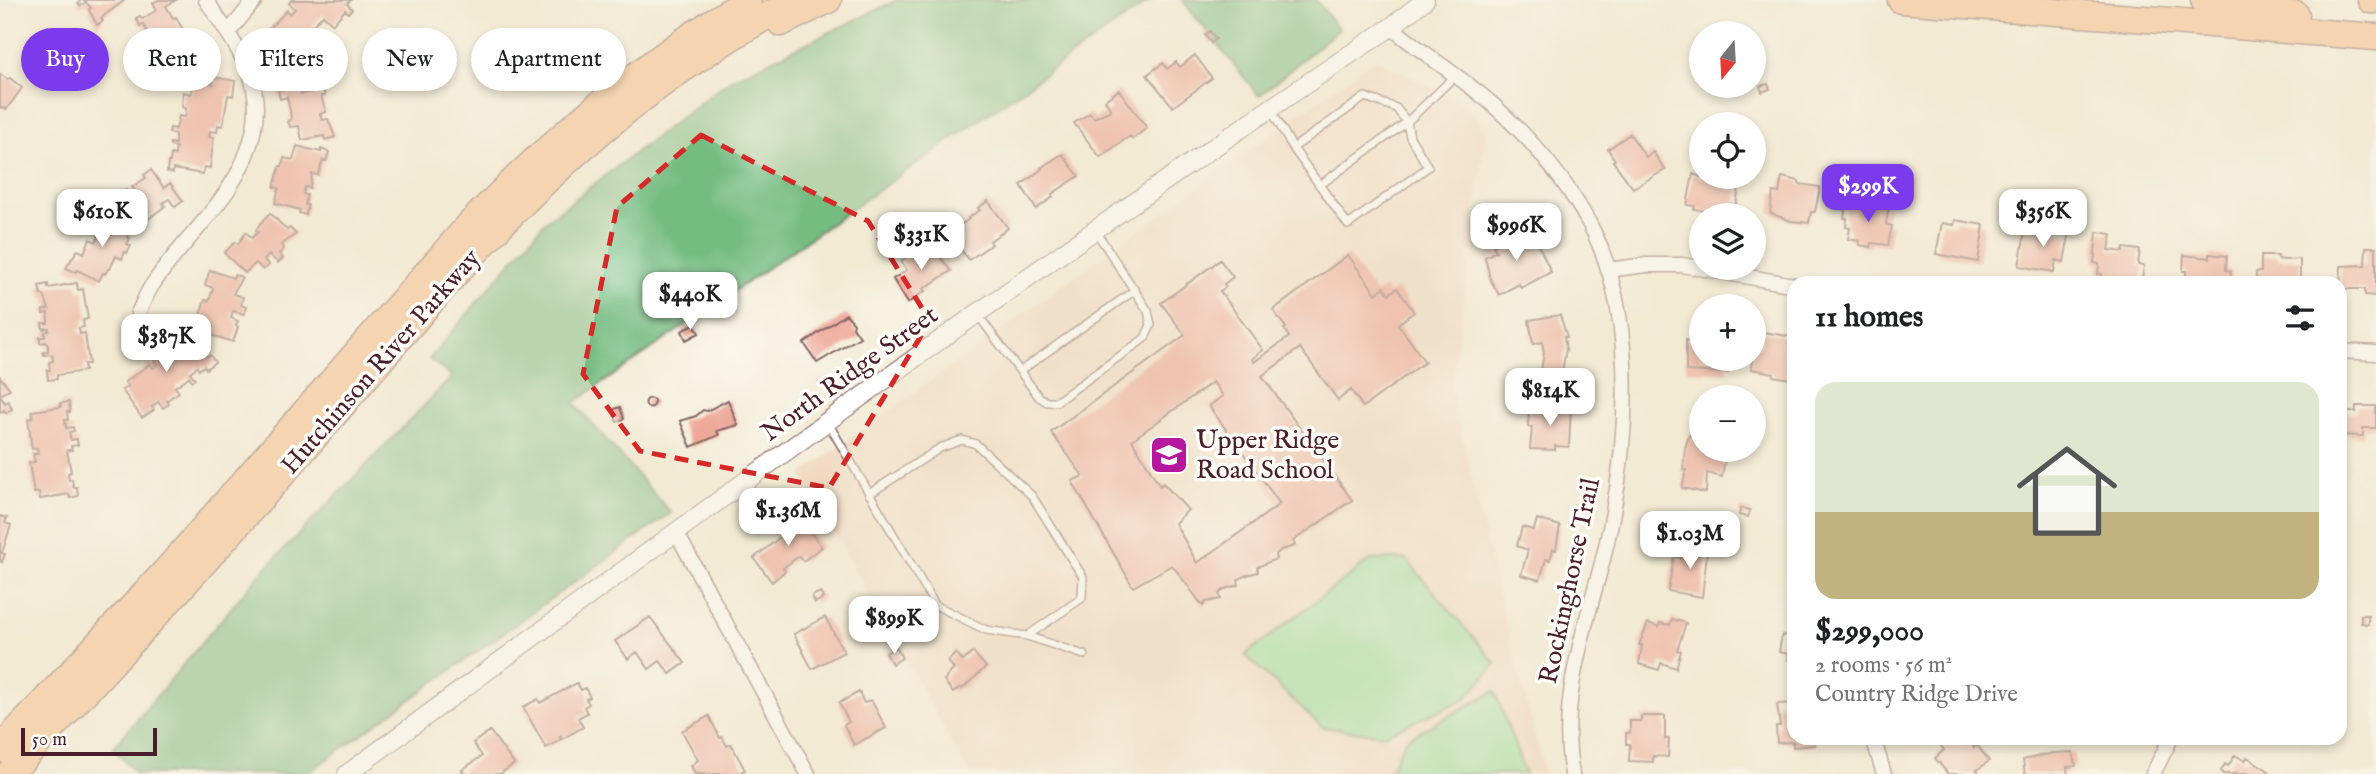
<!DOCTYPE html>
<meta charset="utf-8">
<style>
body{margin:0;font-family:"IM FELL English",serif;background:#f2f2f2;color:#202124;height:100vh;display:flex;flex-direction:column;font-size:26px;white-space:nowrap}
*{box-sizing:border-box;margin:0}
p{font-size:23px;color:#757577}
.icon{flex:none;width:38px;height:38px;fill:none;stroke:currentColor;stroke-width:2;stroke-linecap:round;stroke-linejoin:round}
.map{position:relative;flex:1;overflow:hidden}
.sheet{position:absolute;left:1787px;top:276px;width:560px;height:469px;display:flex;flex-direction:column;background:#fff;border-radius:21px;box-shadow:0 4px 10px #0003}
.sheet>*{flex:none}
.hud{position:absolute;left:21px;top:28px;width:665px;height:63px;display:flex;gap:14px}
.needle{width:46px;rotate:198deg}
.controls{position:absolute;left:1689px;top:21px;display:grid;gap:14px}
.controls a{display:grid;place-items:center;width:77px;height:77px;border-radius:50%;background:#fff;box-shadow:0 4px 10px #0003;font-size:35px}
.scale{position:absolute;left:21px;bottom:18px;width:136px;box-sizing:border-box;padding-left:7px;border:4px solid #4a1f2b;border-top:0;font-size:19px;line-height:24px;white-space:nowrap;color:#4a1f2b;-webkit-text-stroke:5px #fdfcf7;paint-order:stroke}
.price{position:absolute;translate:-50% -60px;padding:0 16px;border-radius:14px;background:#fff;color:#222;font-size:23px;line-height:46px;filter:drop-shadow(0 2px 4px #0008)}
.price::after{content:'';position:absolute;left:50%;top:42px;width:21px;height:16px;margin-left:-10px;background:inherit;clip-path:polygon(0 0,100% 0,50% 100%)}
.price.active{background:#7c3aed;color:#fff}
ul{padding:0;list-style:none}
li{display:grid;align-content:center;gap:14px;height:371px;padding:0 28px}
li+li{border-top:2px solid #e0e0e0}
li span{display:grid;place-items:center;height:217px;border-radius:21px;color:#555}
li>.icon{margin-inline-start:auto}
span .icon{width:126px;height:126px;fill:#fffc;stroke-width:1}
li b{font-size:30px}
h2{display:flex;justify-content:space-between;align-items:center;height:84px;padding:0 28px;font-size:30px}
.pill{padding:0 24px;border-radius:32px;background:#fff;box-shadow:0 4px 10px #0003;font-size:24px;line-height:63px}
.pill.active{background:#7c3aed;color:#fff}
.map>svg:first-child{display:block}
.built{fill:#f0d6bc}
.green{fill:#91dc99;stroke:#6e7e62;stroke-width:2}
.forest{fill:#74bc81;stroke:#5f6e56;stroke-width:2}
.building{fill:#eb9685;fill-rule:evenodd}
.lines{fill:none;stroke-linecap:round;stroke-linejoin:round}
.service-casing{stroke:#856666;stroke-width:10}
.minor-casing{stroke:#856666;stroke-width:17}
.tertiary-casing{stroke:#856666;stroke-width:20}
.motorway-casing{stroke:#856666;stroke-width:29}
.service{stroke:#fff;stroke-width:7}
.minor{stroke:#fff;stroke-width:14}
.tertiary{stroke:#fff;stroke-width:18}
.motorway{stroke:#f8bd88;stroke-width:26}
.marked{fill:none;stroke:#d62828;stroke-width:5;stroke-dasharray:14 9;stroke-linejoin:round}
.labels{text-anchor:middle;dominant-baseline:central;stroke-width:7;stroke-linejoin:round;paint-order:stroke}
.street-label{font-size:26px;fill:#4a1f2b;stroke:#fdfcf7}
.poi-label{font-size:26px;fill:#4a1f2b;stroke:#fdfcf7;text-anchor:start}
</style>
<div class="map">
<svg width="2376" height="774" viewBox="0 0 2376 774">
<rect width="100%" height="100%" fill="#fdfcf7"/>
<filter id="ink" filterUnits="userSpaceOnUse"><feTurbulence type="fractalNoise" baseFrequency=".0143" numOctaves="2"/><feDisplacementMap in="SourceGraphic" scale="14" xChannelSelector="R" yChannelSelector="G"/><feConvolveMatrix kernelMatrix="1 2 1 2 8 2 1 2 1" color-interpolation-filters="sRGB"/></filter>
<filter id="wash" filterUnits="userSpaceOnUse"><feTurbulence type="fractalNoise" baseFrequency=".00686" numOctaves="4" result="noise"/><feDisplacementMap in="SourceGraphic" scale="28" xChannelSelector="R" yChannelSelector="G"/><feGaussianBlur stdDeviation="1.57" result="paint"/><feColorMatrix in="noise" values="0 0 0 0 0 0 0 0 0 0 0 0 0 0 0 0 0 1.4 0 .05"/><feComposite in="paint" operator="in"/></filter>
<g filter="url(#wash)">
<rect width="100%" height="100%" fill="#f2ead3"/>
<path class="built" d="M1375,59L1468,104L1486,131L1451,389L1499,597L1545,774H969L802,474Z"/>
<path class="green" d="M1406,559L1496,664L1465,699L1384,735L1322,727L1245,655L1370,560Z
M1495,691L1525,774H1388L1406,739Z"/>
<path class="forest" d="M897,0H1151L574,403L671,513L306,774H136L113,748L258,576L452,377L429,359L546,221L731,79Z
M1182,0H1316L1339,29L1259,96Z"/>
<g id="blocks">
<path class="building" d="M81,0H125L101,18L103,21L97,25L89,10L91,8L86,2L80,6L78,4Z
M158,0H176L166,6L173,18L176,17L183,30L180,32L190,45L186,47L191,60L162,76L154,62L160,59L157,53L152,56L148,49L152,47L149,41L154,38L150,32L148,33L143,24L140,26L136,18L140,16L142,19L157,10L153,3Z
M291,0H351L347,4L352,9L348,13L345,10L333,24L323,15L313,25L320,32L318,35L322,39L319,42L315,38L305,48L303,46L298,52L300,54L290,65L265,41L270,36L266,32L287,10L290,14L295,9L289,3Z
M1210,31L1216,39L1211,43L1205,35Z
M1195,55L1212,78L1173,107L1147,75L1163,63L1167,69L1176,62L1180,67Z
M0,74L7,79L10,78L22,88L6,110L0,107Z
M214,77L235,81L233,96L228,95L223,126L218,125L217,132L210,131L209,137H214L210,168L204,167L203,174L173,169V173L167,172L168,162H170L171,154L175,155L176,147L170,146V143L175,144V134L169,133L170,128L176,129L179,116L185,117L186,113V108L182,107L183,92L191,94L193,88L189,87L191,78L213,84Z
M1768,84L1770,89L1762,92L1760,86Z
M299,85L301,94L316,91V88L323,87L325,96H321L326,112L320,114L322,120L328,119L335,137L325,140L324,136L302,140L299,126L290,127L288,121L291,120L290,111L287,97L280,99L278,90Z
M1119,90L1147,128L1132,139L1130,136L1100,157L1074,123L1090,113L1094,118L1111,110L1105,100Z
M1630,134L1646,157L1653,152L1665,170L1633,188L1613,161L1615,160L1608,149Z
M297,146L321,152V149L329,152L326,161L323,160L318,175L312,174L310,188L305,187L303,194L307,195L305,205H308L306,215L299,213L300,210L275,203L279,188L274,187L280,166H282L284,158L293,160Z
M1062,154L1079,176L1052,194L1053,197L1036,209L1021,185L1042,169L1041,168Z
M151,170L164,188L170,183L183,201L175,207L169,199L163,203L165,206L147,220L144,215L132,224L117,205L114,207L108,199L126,190L130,196L136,192L132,187L146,178L144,175Z
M1693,174L1701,177L1740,181L1736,205L1731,204L1729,215L1694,209L1695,206L1687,205Z
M1782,177L1799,181V184L1820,187L1815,212H1811L1809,223L1791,221L1770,213L1773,192L1779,193Z
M988,201L1008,228L990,241L992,244L969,260L949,234L969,219L968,218L980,210L978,208Z
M1847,201L1872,206L1873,203L1889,206L1886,224L1892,226L1888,245L1871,243V247L1859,245L1860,241L1848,239L1850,228L1846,227L1847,218H1844Z
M102,211L111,215L110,218L131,229L127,237L130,238L127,244L131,246L127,253L125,252L122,259L116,256L110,269H108L105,274L103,273L99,281L77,270L76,272L66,268L76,252L78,250L84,253L90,239L96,242L101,232L94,229Z
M270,213L287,230L290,228L296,234L281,245L284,248L279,254L283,258L278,263L269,255L264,260L269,265L263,270L256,263L245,273L224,253L235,242L238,244L246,232L252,238L258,232L256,230L259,225Z
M1955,220L1984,225L1978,262L1936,254L1942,223L1954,225Z
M2026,227L2069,235L2064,262L2056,260L2054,272L2019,266Z
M2097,232L2112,234L2109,250L2123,252L2124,248L2140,250L2138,265L2144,266L2141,284H2101L2102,274H2098L2099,264L2094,263Z
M1528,233L1541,250L1551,272L1521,288L1519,284L1499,295L1490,279L1485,257L1496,251L1493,246L1515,234L1518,239Z
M928,242L951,271L923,289L925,291L908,303L893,279L907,270L901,261Z
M2366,247H2376V296L2365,295V289H2340L2341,266L2365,265Z
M2210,254L2227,256L2226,270L2231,271L2230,284H2189L2190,281L2186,280V271H2183L2184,255L2210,258Z
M1348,255L1376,294L1384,287L1389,294L1397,288L1414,312L1398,324L1425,362L1363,407L1351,390L1338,400L1300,348L1262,376L1352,500L1293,541L1295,546L1281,550L1275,555L1276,559L1257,567L1258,572L1244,576L1238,580L1239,585L1225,589L1219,594L1221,599L1206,602L1203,606L1172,565L1133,587L1072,481L1083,476L1051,432L1185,335L1161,303L1220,260L1233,277L1224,284L1226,287L1220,291L1263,350L1252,359L1254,362L1289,337L1284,329L1286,328L1273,310ZM1213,382L1223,396L1209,406L1280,504L1197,563L1175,523L1188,510L1163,483L1160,486L1132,440Z
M2261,256H2278V259L2285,260L2300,259V284H2256V272H2261Z
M210,270L233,278L234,275L242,277L233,294L243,297L241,305L246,307L244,314L233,311L231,318L238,321L236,326L238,327L233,342L202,332L204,316L200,315L205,300L209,301L213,288L205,285Z
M77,283L78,290L83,289L88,319L83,320L84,327L79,328L80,334L85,333L89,364H84L85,371L57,375V379L48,380L47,370H50L49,362L53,361L52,354L44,355L43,352L48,351V346L46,342L40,343V337H45V332L49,331V328L43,329L42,323H48V313L43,314V310L49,309L44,295H41L39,286L48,284V288Z
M846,314L854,323L853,327L860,337L817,363L804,343Z
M1560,315L1567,337H1564L1566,349L1562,372L1541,370L1544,353L1542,342L1533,344L1529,320Z
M694,324L699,333L686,340L682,331Z
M1763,332L1794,337V376L1792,375L1791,379L1773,376L1774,373L1751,369L1754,348L1761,346Z
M181,334L184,338L190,334L207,357L210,355L215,362L206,369L204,366L199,370L197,367L190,372L195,379L192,381L189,376L186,379L175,387L179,392L167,400L169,404L163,408L158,402L152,407L154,410L142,418L122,390L128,386L125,382L150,364L153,368L157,365L154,360L160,356L157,352Z
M1686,340H1701V359H1728V373L1686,371Z
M0,377L10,389L0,395L5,403L8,401L12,409L6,413L4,410L0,413Z
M645.5 403a4.5 4.5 0 1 1 9 0a4.5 4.5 0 1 1-9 0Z
M728,400L738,425L717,431L719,435L691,447L680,421L696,416L703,410L707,411Z
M69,402L70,412H67L68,420H65L66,428L73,427L74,431L69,432L71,440L77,439L78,445L71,446L72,450H67L71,472L68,473L69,480L72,479L73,487H77L78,496L70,498L69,494L40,499L39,492L34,493L29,463L35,462L33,454H38L37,448L32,449L28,419L33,418L32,411L61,407L60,403Z
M1545,406L1571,407L1569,447L1555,446V450L1530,449L1532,427H1528L1529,410L1544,411Z
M2356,406H2376V428H2363V436L2340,435V412H2356Z
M620,407L624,419L617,422L612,410Z
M1693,432L1701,433V450H1723L1722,459L1725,460L1722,477L1707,473L1706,493L1682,488L1686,470H1683L1685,448L1689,435L1693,436Z
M1741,508L1750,510L1748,517L1739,515Z
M796,514L822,547L803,561L799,556L783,568L785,571L772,582L754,558L783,535L778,528Z
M0,516L7,518L5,523L11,525L2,553L5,554L2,562L0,561Z
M1537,519L1560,526L1556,550L1553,549L1550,560L1546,559L1540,580L1521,575L1528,550L1517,546L1522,527L1534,530Z
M1689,540L1708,545L1702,597L1668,591L1674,557L1684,559Z
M820,592L823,598L815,603L812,596Z
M2361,615H2368V624L2361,623Z
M650,617L685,663L670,674L660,661L649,669L637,652L628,659L615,641Z
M825,617L844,652L812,669L794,634Z
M1791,618L1794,619V635H1788Z
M1672,619L1686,623L1677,650L1681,651L1676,668L1661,663L1659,670L1639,664L1642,645H1639L1648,623L1659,627L1660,623L1670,625Z
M1782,635L1794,637V661L1788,660L1789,654L1779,652Z
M896,647L902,658L892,664L886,653Z
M973,652L986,667L962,689L960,687L953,693L944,680L954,669L948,661L956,653L963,661Z
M577,683L581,690L585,688L590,697L586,699L589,704L584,707L587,713L578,718L583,727L562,739L561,736L559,737L561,740L546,748L523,707L538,699L540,703Z
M859,692L864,703L871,700L886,728L854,745L844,725L849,722L839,703Z
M1794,703V738H1814L1815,745L1793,747V742L1777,743L1776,726H1780L1777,704Z
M709,716L720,738L722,737L727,746L731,744L745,770L737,774H695L691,766L698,760L682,731Z
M1641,716H1665V739H1669L1668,757L1653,756V762L1629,761L1630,744H1626V733H1630V721H1641Z
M490,731L514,764L500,774H465L462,770L482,756L473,743Z
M1952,738H1967L1974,748L1977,745L1989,761L1977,770L1980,774H1948L1935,758L1944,750L1941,746Z
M2073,752L2076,766L2067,767L2068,774H2025L2023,760L2053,753Z
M2235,755L2245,761L2247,757L2269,771L2267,774H2223L2221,771L2225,764L2228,766Z"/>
</g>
</g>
<g filter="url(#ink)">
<use href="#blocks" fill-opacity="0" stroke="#856666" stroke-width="2"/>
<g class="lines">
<defs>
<path id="service" d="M1271,110L1293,148L1348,225L1428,167L1410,137L1407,122L1396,108L1365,97L1293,148
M1320,185L1407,122L1455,76
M978,315L1039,397L1047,402H1056L1145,338L1151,325L1148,311L1095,230
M1020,371L1135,290
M828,423L935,605L986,630L1027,636L1084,655
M869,494L940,448L962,440L976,444L1032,496L1083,577L1082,598L1027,636"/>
<path id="minor" d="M1391,27C1423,54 1460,76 1492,104C1529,137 1565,179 1589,223C1640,317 1628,455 1604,555C1586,626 1558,700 1572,774
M228,33L255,0
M1608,270L1646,265H1682L1794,285
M138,313C143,303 147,292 153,284C188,232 239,196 253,133C258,112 257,94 250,74C239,48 222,24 206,0
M2340,351L2376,353
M676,532L808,774
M1873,738L1884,774
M2153,774L2171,738"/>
<path id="tertiary" d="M347,774C691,521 1035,264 1391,27L1425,0"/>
<path id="motorway" d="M1901,0L2376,37
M2204,0L2296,15
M2371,0H2376
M781,23L828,0
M0,749L165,572L468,226C552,139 643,62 748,0
M9,774C109,667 209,559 305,448C386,356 462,258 552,175C625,106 707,47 796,0"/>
</defs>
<use href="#service" class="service-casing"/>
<use href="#minor" class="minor-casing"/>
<use href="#tertiary" class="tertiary-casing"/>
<use href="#motorway" class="motorway-casing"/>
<use href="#service" class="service"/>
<use href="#minor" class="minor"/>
<use href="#tertiary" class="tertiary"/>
<use href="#motorway" class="motorway"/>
</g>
</g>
<path d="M0 0H2376V774H0ZM701,135L868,221L930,321L829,488L640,451L583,374L617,207Z" fill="#f2ead3" fill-opacity=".55" fill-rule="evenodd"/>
<path class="marked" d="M701,135L868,221L930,321L829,488L640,451L583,374L617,207Z"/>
<defs>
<symbol id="school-square" viewBox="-11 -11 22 22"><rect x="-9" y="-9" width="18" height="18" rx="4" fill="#b5179e" stroke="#fdfcf7"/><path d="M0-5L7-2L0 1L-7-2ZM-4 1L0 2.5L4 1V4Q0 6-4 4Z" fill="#fff"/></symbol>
</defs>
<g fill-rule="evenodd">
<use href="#school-square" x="1147" y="433" width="44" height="44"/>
</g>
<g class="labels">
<g class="street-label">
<text transform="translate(381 362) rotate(-49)">Hutchinson River Parkway</text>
<text transform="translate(850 374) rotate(-36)">North Ridge Street</text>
<text transform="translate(1570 581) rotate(-78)">Rockinghorse Trail</text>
</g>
<g class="poi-label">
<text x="1196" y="440">Upper Ridge<tspan x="1196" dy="30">Road School</tspan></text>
</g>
</g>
</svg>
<div class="controls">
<a><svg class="needle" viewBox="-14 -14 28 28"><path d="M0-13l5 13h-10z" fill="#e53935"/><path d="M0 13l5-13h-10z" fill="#757577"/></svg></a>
<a><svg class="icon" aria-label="locate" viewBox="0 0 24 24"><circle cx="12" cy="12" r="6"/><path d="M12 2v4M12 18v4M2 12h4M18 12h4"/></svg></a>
<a><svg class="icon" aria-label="layers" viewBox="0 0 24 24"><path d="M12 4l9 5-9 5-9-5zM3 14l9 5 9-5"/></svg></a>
<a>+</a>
<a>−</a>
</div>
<div class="scale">50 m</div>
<b class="price active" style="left:1868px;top:224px">$299K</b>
<b class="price" style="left:102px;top:249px">$610K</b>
<b class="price" style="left:2043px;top:249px">$356K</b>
<b class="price" style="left:1516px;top:263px">$996K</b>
<b class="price" style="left:921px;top:272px">$331K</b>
<b class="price" style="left:690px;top:332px">$440K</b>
<b class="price" style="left:166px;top:374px">$387K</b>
<b class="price" style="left:1550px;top:428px">$814K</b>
<b class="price" style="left:788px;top:548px">$1.36M</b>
<b class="price" style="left:1690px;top:571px">$1.03M</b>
<b class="price" style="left:894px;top:656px">$899K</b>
<div class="hud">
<a class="pill active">Buy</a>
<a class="pill">Rent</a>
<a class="pill">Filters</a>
<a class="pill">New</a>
<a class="pill">Apartment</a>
</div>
<section class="sheet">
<h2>11 homes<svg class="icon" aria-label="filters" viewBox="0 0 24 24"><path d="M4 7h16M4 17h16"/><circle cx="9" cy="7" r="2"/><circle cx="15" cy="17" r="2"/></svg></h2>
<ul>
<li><span style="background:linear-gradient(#dfe7d0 60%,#c2b280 0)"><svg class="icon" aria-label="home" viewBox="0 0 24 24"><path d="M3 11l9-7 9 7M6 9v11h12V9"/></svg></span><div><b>$299,000</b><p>2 rooms · 56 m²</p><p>Country Ridge Drive</p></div></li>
</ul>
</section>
</div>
